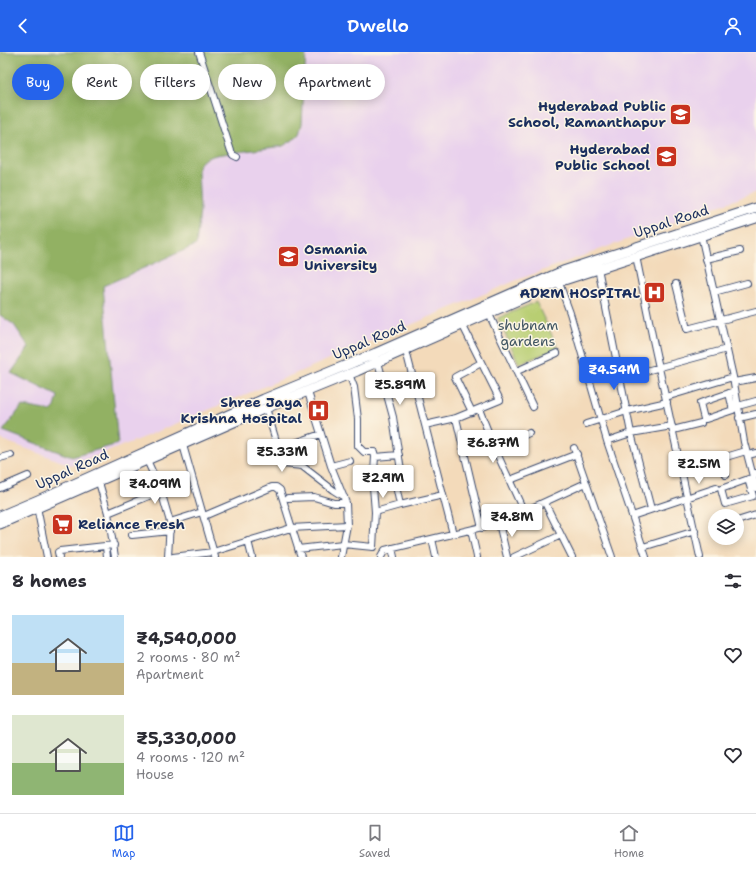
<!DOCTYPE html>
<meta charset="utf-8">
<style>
body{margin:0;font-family:"Shantell Sans",sans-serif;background:#f7f7f7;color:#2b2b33;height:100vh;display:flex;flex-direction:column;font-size:15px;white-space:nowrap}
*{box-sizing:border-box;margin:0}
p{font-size:13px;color:#7c7c81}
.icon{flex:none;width:22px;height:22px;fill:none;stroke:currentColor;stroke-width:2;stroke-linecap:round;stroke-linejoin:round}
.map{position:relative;height:505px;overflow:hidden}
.side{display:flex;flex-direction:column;background:#fff;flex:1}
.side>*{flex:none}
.hud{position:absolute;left:12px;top:12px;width:400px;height:36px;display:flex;gap:8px}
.fabs{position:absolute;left:708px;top:457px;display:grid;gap:8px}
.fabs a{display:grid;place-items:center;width:36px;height:36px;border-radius:50%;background:#fff;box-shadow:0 2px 10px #0003;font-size:20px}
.price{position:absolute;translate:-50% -34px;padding:0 9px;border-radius:4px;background:#fff;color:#222;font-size:13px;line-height:26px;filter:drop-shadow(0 1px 2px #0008)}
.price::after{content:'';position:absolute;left:50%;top:24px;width:12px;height:9px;margin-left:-6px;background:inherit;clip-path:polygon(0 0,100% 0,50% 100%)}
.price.on{background:#2563eb;color:#fff}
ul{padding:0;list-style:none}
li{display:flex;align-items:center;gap:12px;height:100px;padding:0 12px}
li span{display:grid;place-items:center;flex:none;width:112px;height:80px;border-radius:0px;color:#555}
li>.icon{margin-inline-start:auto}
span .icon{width:48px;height:48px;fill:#fffc;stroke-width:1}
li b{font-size:17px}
h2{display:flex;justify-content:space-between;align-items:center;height:48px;padding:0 12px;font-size:17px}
.chip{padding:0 14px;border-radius:18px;background:#fff;box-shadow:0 2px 10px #0003;font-size:14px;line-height:36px}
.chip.on{background:#2563eb;color:#fff}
header{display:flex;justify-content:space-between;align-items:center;height:52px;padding:0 12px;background:#2563eb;color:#fff;font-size:18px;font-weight:600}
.dock{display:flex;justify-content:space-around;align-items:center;height:56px;border-top:1px solid #e1e1e2;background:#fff;font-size:11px;color:#7c7c81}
.dock a{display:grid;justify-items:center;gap:2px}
.dock .on{color:#2563eb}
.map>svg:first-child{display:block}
.built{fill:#e9d1ed}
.green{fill:#b8ce72;stroke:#6a7e68}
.forest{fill:#92b164;stroke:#567061}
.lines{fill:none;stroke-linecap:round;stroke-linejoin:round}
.minor-casing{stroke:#3b496c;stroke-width:8}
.highway-casing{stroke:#3b496c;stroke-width:11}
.minor{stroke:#fff;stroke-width:6}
.highway{stroke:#fff;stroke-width:9}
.labels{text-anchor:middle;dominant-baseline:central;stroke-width:3;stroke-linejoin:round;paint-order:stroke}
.poi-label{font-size:14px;font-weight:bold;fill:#1b2f5e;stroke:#fcf5e5;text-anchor:end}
.street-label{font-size:14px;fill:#1b2f5e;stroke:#fcf5e5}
.park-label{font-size:14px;fill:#425763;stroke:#fcf5e5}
</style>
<header><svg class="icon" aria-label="back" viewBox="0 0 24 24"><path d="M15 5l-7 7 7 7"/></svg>Dwello<svg class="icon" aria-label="person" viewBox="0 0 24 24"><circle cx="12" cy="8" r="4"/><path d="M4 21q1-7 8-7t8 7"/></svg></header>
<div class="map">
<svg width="756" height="505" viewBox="0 0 756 505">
<rect width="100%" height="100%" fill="#fcf5e5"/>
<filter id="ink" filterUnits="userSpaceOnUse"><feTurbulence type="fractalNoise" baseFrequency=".025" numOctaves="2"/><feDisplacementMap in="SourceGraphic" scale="8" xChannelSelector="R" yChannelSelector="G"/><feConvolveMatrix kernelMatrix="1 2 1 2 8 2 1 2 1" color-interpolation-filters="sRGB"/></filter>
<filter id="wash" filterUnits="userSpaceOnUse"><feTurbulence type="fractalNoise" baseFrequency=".012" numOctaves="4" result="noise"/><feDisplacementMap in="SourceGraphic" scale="16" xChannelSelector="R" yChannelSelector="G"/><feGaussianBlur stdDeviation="0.9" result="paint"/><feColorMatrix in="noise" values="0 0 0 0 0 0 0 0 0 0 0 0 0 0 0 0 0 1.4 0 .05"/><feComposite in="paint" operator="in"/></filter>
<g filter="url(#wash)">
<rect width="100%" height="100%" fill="#f3daba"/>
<path class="built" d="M0,0H756V140L517,228L149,383L74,413H71L0,387Z"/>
<path class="green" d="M536,250L558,296L519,312L498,266Z"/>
<path class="forest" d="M0,0H306L302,72L299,82L293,88L283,94L216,103C207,106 200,107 198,117L200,159L196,193L103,234L118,392L72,405L3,379L22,354L51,359L55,355L58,344L11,321L29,295L14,273L0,263Z"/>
</g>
<g filter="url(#ink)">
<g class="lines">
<defs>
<path id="minor" d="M199,0L231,99L233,103L237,105
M701,183L733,325L744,390L756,436
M636,204L653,288L700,505
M706,207L740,199
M598,216L631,381L651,457
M558,228L570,261L607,389L646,505
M676,232L687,277L756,259
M714,240L747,231
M488,260L533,355
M378,310L393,365L401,419
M517,319L557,301
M349,322L354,335L358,367V394L364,400H374L375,405
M620,326L727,297
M734,330L756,326
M308,340L331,414L346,451L347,473L341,505
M729,341L733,358L706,367H704L700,351L735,339
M666,345L733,325
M738,354L756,349
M266,356L283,412L302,414L333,438L344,445
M479,357L495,397L524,460
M472,360L455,325L481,311
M456,366L482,476
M739,366L756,362
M586,372L627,359L667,350
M425,373L456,366L500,348L462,272
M673,378L701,371
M607,389L631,381L672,374
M292,392L321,382
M183,393L215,505
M574,396L612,505
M495,397L529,381
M748,403L756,401
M0,406L11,403
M146,406L161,439L170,470L168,505
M722,407L726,423
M709,410L746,399
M331,414L350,409
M98,427L108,461L115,505
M748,427L753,444L725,452L721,437L754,425L755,421
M510,428L577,402
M396,434L400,453
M0,436L28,424
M443,443L453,482
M288,446L314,445L334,451H346
M545,451L572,505
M37,455L47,505
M375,460L400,453L443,443L405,295
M108,461L161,439
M204,464L272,435H276L280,438L301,505
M632,464L716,436
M737,469L756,463
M170,470L202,460
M499,471L507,505
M471,478L477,505
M132,483L170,479
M432,487L436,505
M248,489L252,505
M106,494L107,505
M643,495L695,479
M392,496L394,505
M298,497L343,492L373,495L375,460L373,435L375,405L399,403
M59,505L58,500L60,499L114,493
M173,505L213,500L291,476L347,473
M381,505L385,498L499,471L586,431
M514,505L561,483"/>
<path id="highway" d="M0,464L38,448L264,347L376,301L563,219L756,156
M0,472L266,356L357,319L564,228L756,166"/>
</defs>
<use href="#minor" class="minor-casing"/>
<use href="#highway" class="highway-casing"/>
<use href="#minor" class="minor"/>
<use href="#highway" class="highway"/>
</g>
</g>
<defs>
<symbol id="school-square" viewBox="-11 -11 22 22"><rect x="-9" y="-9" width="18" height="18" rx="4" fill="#c8321e" stroke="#fcf5e5"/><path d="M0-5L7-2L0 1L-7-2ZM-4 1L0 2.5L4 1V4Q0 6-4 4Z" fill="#fff"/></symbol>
<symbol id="university-square" viewBox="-11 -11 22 22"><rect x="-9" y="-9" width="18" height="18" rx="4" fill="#c8321e" stroke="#fcf5e5"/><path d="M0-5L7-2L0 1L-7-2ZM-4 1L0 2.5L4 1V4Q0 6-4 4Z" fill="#fff"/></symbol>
<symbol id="hospital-square" viewBox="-11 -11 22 22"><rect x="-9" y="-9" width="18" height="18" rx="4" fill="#c8321e" stroke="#fcf5e5"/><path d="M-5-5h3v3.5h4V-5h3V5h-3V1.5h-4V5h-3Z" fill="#fff"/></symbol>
<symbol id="supermarket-square" viewBox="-11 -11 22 22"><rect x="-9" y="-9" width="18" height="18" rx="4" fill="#c8321e" stroke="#fcf5e5"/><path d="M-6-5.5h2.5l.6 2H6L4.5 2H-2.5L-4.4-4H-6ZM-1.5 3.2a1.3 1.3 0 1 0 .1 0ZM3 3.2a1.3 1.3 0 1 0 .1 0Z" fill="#fff"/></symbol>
</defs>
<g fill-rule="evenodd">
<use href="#school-square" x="668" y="50" width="25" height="25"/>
<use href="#school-square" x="654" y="92" width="25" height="25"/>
<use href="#university-square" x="276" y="192" width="25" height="25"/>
<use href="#hospital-square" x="642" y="228" width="25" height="25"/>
<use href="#hospital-square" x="306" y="346" width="25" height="25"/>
<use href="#supermarket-square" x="50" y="460" width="25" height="25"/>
</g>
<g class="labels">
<g class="poi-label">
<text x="666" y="54">Hyderabad Public<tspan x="666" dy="16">School, Ramanthapur</tspan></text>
<text x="650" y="97">Hyderabad<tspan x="650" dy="16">Public School</tspan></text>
<text x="304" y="197" text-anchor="start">Osmania<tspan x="304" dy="16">University</tspan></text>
<text x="640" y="241">ADRM HOSPITAL</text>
<text x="302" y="350">Shree Jaya<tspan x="302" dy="16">Krishna Hospital</tspan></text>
<text x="78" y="472" text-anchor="start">Reliance Fresh</text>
</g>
<g class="street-label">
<text transform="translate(671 169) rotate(-18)">Uppal Road</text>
<text transform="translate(369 288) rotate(-23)">Uppal Road</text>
<text transform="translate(72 417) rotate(-24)">Uppal Road</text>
</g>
<g class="park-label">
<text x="528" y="273">shubnam<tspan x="528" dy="16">gardens</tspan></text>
</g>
</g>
</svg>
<div class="fabs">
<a><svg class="icon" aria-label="layers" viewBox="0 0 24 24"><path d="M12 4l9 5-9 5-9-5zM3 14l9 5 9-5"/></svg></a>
</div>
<b class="price on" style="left:614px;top:339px">₹4.54M</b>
<b class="price" style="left:400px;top:354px">₹5.89M</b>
<b class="price" style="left:493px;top:412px">₹6.87M</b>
<b class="price" style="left:282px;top:421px">₹5.33M</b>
<b class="price" style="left:699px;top:433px">₹2.5M</b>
<b class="price" style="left:383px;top:447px">₹2.9M</b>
<b class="price" style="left:155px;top:453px">₹4.09M</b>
<b class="price" style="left:512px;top:486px">₹4.8M</b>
<div class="hud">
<a class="chip on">Buy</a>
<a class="chip">Rent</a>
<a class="chip">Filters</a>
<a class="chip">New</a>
<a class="chip">Apartment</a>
</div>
</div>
<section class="side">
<h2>8 homes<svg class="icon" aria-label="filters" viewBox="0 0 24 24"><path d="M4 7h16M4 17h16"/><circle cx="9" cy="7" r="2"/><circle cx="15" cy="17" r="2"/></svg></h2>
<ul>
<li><span style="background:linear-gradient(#bfe0f5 60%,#c2b280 0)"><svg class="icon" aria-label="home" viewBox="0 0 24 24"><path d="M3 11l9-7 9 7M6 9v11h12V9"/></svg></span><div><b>₹4,540,000</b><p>2 rooms · 80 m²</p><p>Apartment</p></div><svg class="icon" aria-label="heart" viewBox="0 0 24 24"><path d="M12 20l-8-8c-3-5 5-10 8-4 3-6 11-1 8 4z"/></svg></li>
<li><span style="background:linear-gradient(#dfe7d0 60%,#8fb573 0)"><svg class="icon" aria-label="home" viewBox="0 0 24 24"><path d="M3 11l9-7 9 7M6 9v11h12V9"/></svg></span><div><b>₹5,330,000</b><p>4 rooms · 120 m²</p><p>House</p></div><svg class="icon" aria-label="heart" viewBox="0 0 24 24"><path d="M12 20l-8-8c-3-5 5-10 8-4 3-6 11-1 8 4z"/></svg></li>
</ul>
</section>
<nav class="dock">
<a class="on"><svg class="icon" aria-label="map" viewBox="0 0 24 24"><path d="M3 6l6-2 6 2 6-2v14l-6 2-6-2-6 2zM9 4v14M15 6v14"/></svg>Map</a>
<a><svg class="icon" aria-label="saved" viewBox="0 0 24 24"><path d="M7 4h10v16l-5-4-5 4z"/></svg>Saved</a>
<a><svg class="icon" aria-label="home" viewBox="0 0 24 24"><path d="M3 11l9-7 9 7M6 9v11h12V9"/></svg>Home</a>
</nav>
